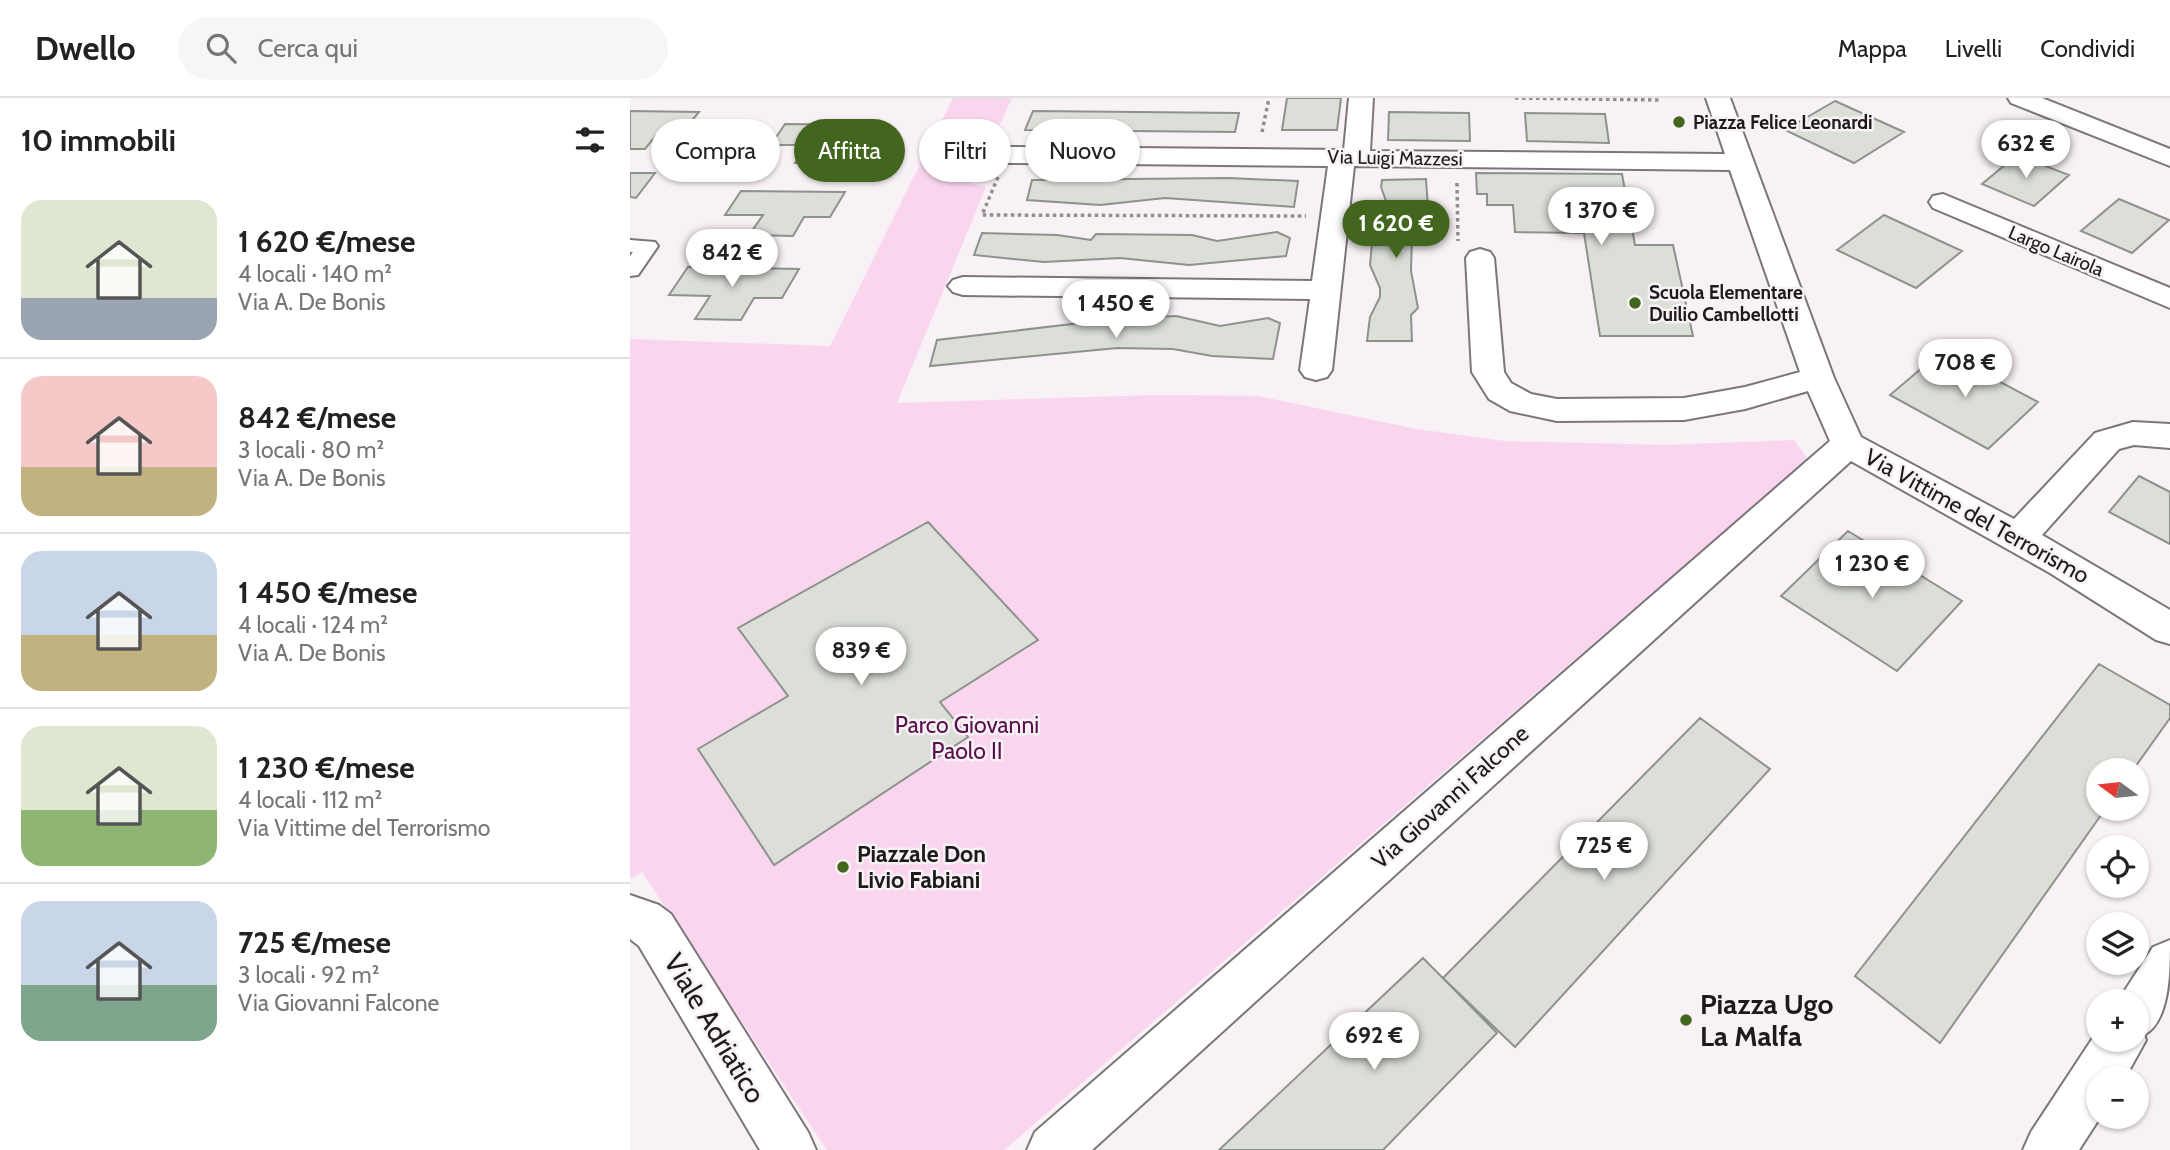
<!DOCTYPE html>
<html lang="it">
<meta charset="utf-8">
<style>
body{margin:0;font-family:Cabin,sans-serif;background:#f6f6f6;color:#222;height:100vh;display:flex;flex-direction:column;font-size:26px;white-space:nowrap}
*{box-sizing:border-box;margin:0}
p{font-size:23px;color:#767676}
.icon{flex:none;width:38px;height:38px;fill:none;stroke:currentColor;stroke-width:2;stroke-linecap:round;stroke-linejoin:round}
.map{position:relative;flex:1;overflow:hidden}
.panel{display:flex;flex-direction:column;background:#fff;width:630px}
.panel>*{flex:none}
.banner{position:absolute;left:21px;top:21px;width:665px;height:63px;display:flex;gap:14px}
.needle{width:46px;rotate:285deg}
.controls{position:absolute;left:1456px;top:660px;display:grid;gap:14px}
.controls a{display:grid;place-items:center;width:63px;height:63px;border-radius:50%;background:#fff;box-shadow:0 2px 5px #0004;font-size:35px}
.price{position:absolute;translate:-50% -60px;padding:0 16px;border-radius:24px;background:#fff;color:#222;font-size:23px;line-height:46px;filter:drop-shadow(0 2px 4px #0008)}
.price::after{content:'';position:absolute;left:50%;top:42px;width:21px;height:16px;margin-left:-10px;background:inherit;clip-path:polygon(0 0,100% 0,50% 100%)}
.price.current{background:#43661e;color:#fff}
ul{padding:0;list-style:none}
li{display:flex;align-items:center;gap:21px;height:175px;padding:0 21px}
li+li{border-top:2px solid #e0e0e0}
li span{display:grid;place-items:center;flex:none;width:196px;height:140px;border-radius:21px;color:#555}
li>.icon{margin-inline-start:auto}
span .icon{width:84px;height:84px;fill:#fffc;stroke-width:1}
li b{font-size:30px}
h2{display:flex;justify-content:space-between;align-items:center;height:84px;padding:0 21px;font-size:30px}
.pill{padding:0 24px;border-radius:32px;background:#fff;box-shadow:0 2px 5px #0004;font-size:24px;line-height:63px}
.pill.current{background:#43661e;color:#fff}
header{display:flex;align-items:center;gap:42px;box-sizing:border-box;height:98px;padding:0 35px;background:#fff;border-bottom:2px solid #e0e0e0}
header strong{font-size:33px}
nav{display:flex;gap:38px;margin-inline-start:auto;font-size:24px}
.search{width:490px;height:63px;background:#f6f6f6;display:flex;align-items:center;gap:18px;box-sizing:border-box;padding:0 24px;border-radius:38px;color:#767676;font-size:26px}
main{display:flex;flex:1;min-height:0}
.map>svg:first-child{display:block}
.green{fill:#f9d6ee}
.building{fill:#dbdfd8;stroke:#8e928c;stroke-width:2}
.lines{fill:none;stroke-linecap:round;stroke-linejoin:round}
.pedestrian-casing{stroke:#7c767a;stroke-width:4}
.minor-casing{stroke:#7c767a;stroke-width:4}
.tertiary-casing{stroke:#7c767a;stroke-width:4}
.path{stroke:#938d91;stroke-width:3.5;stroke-dasharray:3.5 3.5;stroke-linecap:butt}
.pedestrian{fill:#fff;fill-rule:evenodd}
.minor{fill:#fff;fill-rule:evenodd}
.tertiary{fill:#fff;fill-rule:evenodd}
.poi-dot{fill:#43661e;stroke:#f8f1f6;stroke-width:2.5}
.labels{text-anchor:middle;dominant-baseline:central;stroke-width:5;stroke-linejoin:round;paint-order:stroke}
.far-poi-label{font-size:19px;font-weight:bold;fill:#1d1a1c;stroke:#f8f1f6;text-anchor:start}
.far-street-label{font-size:19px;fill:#1d1a1c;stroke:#f8f1f6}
.street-label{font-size:23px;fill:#1d1a1c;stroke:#f8f1f6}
.park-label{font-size:23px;fill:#580f4a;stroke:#f8f1f6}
.poi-label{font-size:23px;font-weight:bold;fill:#1d1a1c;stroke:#f8f1f6;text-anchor:start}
.near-poi-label{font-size:28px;font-weight:bold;fill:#1d1a1c;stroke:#f8f1f6;text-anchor:start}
.near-street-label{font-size:28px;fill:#1d1a1c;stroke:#f8f1f6}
</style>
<header>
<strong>Dwello</strong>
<div class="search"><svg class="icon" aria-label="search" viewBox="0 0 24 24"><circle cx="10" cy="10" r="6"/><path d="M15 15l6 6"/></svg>Cerca qui</div>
<nav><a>Mappa</a><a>Livelli</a><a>Condividi</a></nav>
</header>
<main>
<section class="panel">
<h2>10 immobili<svg class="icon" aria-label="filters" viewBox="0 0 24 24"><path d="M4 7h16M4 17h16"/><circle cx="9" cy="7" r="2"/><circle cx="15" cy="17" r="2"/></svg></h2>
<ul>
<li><span style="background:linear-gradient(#dfe7d0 70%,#9aa5b1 0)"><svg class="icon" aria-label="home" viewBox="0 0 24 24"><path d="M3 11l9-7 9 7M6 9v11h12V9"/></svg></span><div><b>1 620 €/mese</b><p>4 locali · 140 m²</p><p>Via A. De Bonis</p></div></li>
<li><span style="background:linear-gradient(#f6c9c9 65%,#c2b280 0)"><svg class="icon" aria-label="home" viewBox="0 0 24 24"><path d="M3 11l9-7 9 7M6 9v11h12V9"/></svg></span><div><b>842 €/mese</b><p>3 locali · 80 m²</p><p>Via A. De Bonis</p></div></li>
<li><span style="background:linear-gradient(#c9d6e8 60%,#c2b280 0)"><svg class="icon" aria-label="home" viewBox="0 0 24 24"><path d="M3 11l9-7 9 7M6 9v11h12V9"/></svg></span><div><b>1 450 €/mese</b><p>4 locali · 124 m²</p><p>Via A. De Bonis</p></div></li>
<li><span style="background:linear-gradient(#dfe7d0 60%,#8fb573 0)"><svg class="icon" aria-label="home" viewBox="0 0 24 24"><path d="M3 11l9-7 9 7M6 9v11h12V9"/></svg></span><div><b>1 230 €/mese</b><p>4 locali · 112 m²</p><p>Via Vittime del Terrorismo</p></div></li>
<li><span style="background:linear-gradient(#c9d6e8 60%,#7fa58c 0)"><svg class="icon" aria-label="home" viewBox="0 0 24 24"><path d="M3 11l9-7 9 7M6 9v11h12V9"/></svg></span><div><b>725 €/mese</b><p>3 locali · 92 m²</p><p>Via Giovanni Falcone</p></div></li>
</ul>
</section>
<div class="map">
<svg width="1540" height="1052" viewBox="0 0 1540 1052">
<rect width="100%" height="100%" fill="#f8f1f6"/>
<path class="green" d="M323,0H382L342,86L356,89L267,305L526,297L628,298L786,331L875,343L1036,347L1164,342L1178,361L374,1052H197L12,774L0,781V241L200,248Z"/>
<path class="building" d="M657,0H711L707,32H652Z
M1205,3L1274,34L1224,65L1155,32Z
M0,13L69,14L52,35H28L15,51H0Z
M403,13L609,15L605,34L395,32Z
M759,14L839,15L840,43L758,42Z
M895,15L975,16L979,45L897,43Z
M155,26L252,27L239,49H215L205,65H165L176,47H141Z
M1387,57L1439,77L1404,108L1352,86Z
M0,75H25L6,100L0,99Z
M846,75L992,76L1005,147H1043L1063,238H970L954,135L885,134L883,107H857V96H847Z
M598,80L668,83L664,109L535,100L470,107L397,102L402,82Z
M796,81L798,110L782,138L781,173L788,210L781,217L782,243H737L740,219L750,199V190L740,167L743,134L756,118V103L751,89L752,82Z
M111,93L215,94L200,119H174L163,138L119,137L133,117H95Z
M1489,101L1539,122L1502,155L1451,133Z
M1254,117L1332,153L1286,190L1207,152Z
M647,134L660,140L656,158L559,167L490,160L414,164L344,157L352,135L427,137L461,142L466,136L562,137L587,143Z
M58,169L169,171L152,200H124L111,222L65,221L80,198L39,197Z
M546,218L590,228L638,220L650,225L643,261L582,258L543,251L487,250L300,268L307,242L484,221Z
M1312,253L1408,304L1358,351L1260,297Z
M1509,378L1540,394V446L1479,414Z
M298,424L408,542L310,604L338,639L144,767L68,651L158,598L108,530Z
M1218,433L1332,503L1267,573L1151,498Z
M1469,566L1540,607V620L1503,672H1468V710H1476L1310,945L1225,878Z
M1070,620L1140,671L885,949L813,880Z
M793,860L867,935L753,1052H589Z"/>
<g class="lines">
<defs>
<path id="pedestrian" d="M0,142L25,144L28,148L8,177L0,178V158L3,154H0Z"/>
<path id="minor" d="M719,0H743L740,53L1095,56L1076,0H1100L1204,280L1231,339L1384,421L1465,335L1503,324L1540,326V350L1504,347L1489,351L1412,437L1540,512V546L1526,542L1420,475L1221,363L462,1052H397L405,1034L1200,343L1178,293L1115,311L1054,322L927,323L880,313L859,301L842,274L836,160L840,154L850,151L860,154L864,160L874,274L881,285L901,296L927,301L1054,300L1115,289L1170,274L1100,72L724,68L702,272L697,279L686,282L675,279L670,272L680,201L333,197L323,194L318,188L323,182L333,179L682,183L698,68L378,65L369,63L365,57L369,51L378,49L714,52Z
M1313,96L1540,190V210L1303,110L1299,104L1303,98Z
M0,797L29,807L41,816L178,1034L186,1052H130L9,848L0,841Z
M1540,842C1540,874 1540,923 1514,937L1516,942L1495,980H1468V1018H1471L1449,1052H1393L1401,1034L1468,932V942H1507V903H1488L1523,849Z"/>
<path id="tertiary" d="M1378,0H1412L1540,51V68L1381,5Z"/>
</defs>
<use href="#pedestrian" class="pedestrian-casing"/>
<use href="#minor" class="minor-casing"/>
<use href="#tertiary" class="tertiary-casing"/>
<path class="path" d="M885,0L1029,2
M632,34L639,0
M368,79L352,117L676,118
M827,85L828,143"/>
<use href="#pedestrian" class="pedestrian"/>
<use href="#minor" class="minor"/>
<use href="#tertiary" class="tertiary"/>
</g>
<g class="poi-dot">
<circle cx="1049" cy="24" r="7"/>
<circle cx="1005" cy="205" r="7"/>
<circle cx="213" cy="769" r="7"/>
<circle cx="1056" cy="922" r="7"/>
</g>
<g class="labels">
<g class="far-poi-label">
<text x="1063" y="24">Piazza Felice Leonardi</text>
<text x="1019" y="194">Scuola Elementare<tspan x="1019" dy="22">Duilio Cambellotti</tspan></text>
</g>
<g class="far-street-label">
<text transform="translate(765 60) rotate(1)">Via Luigi Mazzesi</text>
<text transform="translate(1426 153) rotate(23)">Largo Lairola</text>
</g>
<g class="street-label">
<text transform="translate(1347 418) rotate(29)">Via Vittime del Terrorismo</text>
<text transform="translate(820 699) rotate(-42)">Via Giovanni Falcone</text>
</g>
<g class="park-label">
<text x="337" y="627">Parco Giovanni<tspan x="337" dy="26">Paolo II</tspan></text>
</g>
<g class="poi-label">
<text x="227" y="756">Piazzale Don<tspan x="227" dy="26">Livio Fabiani</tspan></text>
</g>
<g class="near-poi-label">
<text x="1070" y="906">Piazza Ugo<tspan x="1070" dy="32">La Malfa</tspan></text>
</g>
<g class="near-street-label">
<text transform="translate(85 930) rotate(59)">Viale Adriatico</text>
</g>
</g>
</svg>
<div class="controls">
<a><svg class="needle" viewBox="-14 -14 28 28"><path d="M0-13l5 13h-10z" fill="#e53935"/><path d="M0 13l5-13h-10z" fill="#767676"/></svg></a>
<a><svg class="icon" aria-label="locate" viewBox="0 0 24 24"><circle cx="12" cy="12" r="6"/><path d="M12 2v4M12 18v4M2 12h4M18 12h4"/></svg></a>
<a><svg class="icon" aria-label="layers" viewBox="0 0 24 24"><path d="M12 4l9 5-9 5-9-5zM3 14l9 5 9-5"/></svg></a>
<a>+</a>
<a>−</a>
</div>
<b class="price" style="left:1396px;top:82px">632 €</b>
<b class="price" style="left:971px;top:149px">1 370 €</b>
<b class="price current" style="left:766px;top:162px">1 620 €</b>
<b class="price" style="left:102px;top:191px">842 €</b>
<b class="price" style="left:486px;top:242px">1 450 €</b>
<b class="price" style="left:1335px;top:301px">708 €</b>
<b class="price" style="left:1242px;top:502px">1 230 €</b>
<b class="price" style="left:231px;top:589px">839 €</b>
<b class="price" style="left:974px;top:784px">725 €</b>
<b class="price" style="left:744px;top:974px">692 €</b>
<div class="banner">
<a class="pill">Compra</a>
<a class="pill current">Affitta</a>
<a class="pill">Filtri</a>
<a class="pill">Nuovo</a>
</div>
</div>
</main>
